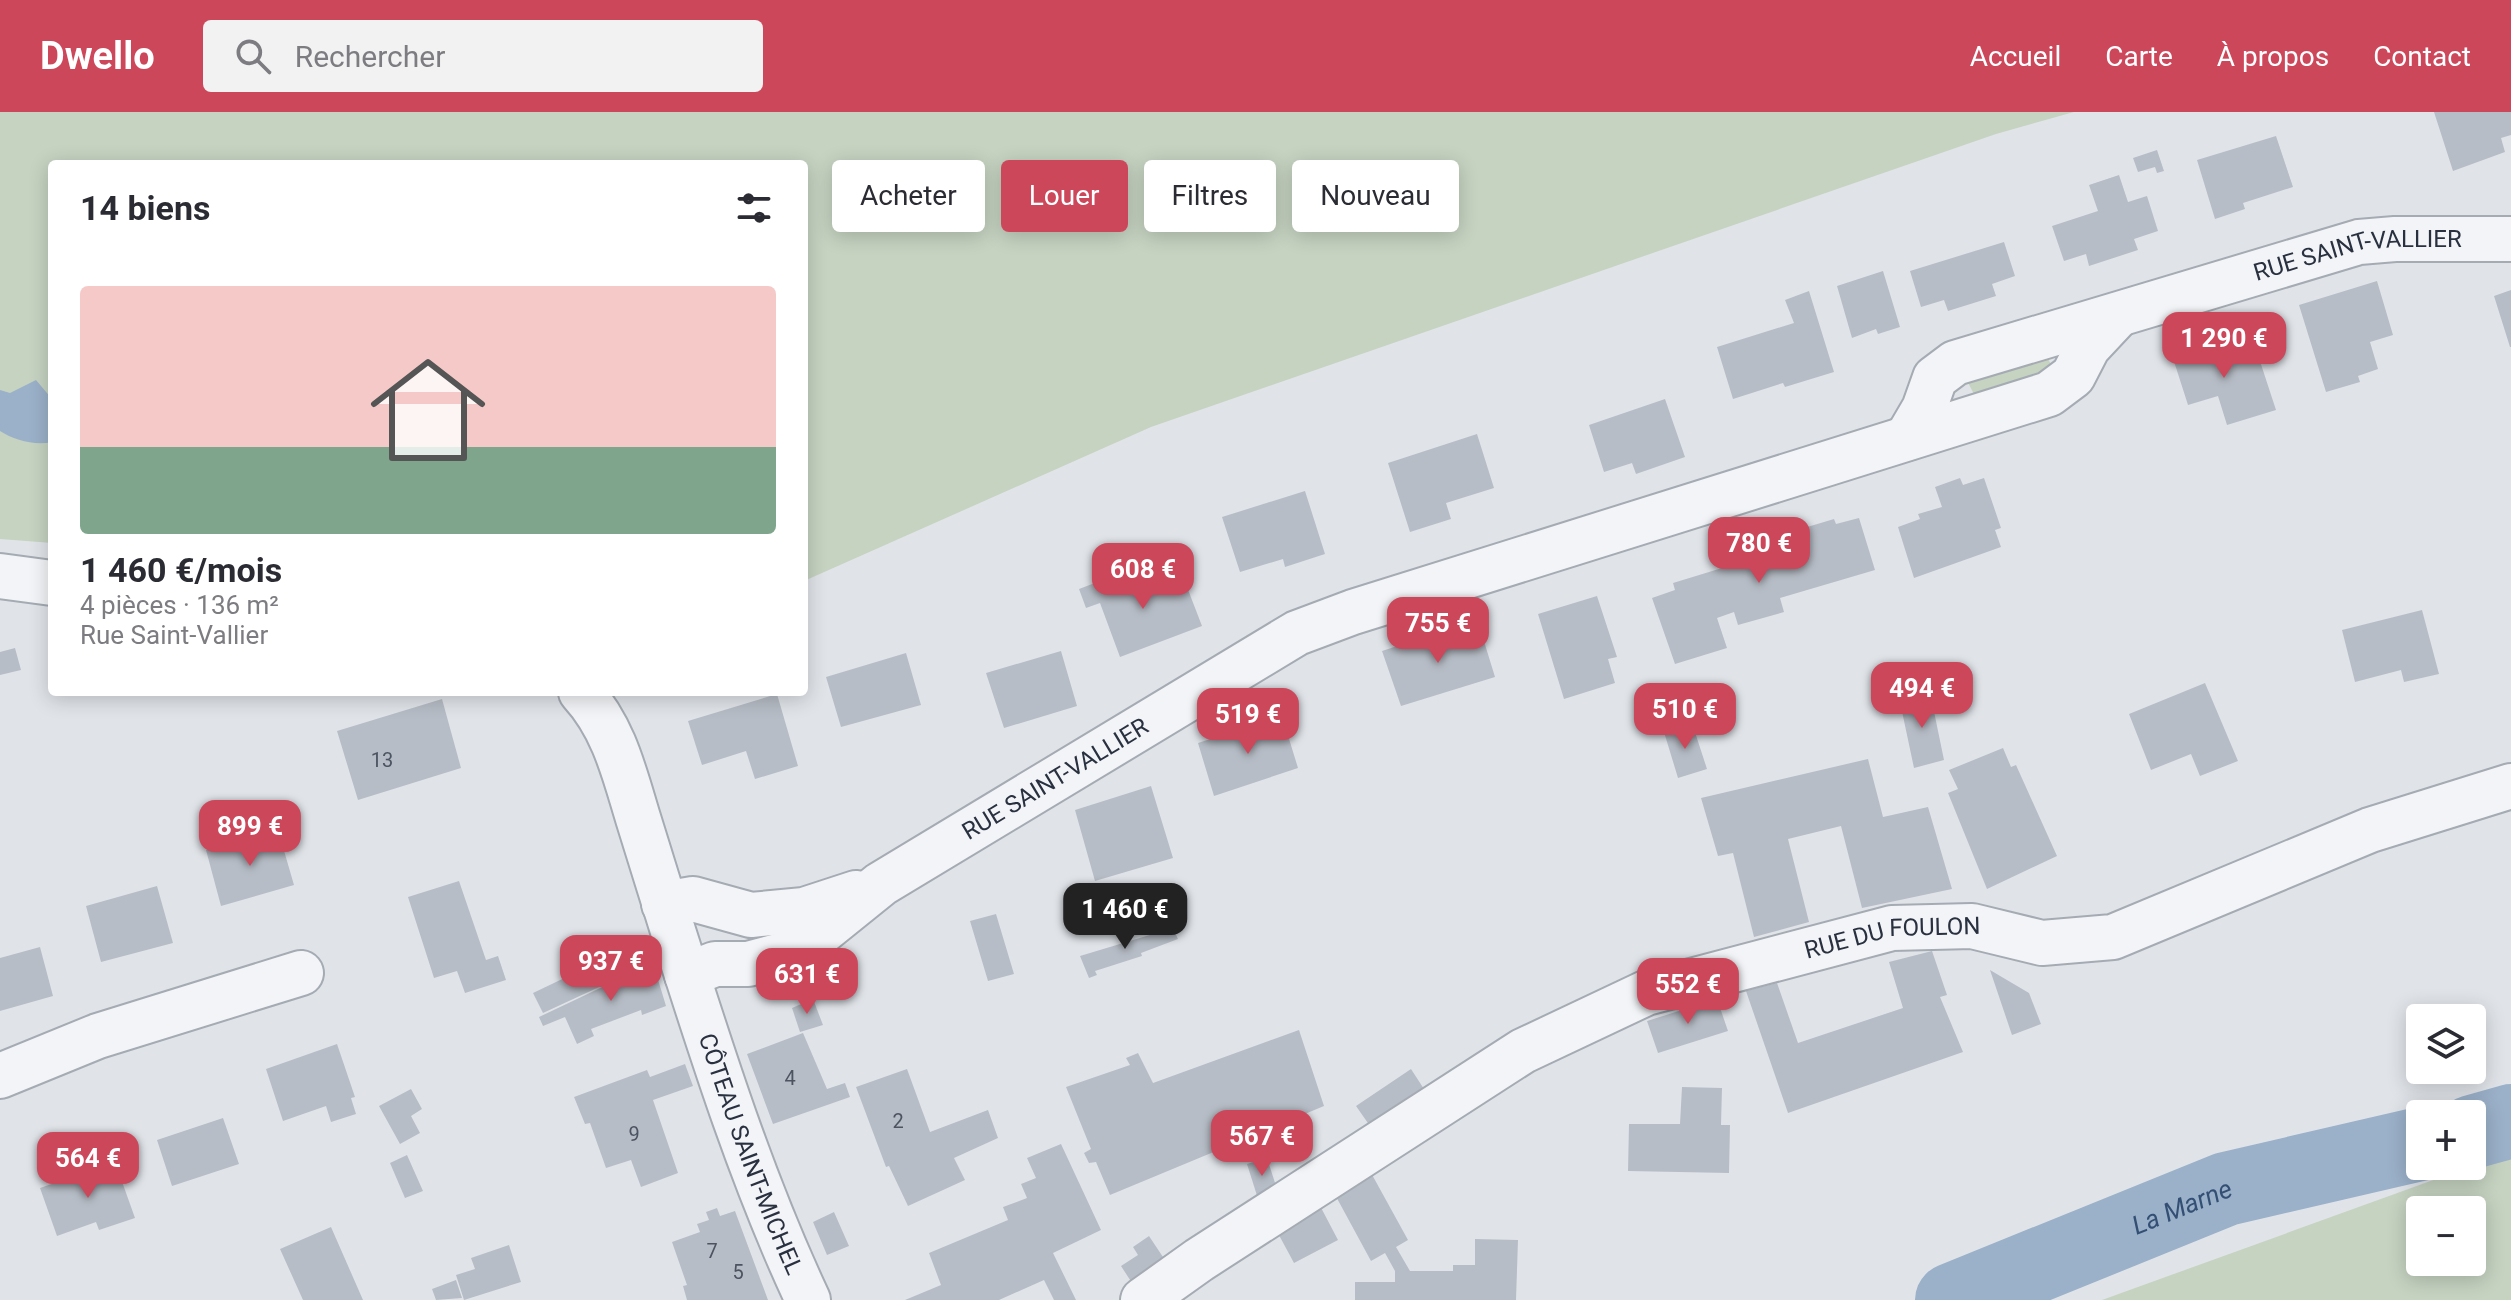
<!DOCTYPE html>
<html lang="fr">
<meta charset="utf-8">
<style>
body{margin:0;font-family:Roboto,sans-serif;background:#f2f2f3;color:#2b2b33;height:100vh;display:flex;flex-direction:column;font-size:30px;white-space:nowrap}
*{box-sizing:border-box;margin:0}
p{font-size:26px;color:#7c7c81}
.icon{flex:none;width:44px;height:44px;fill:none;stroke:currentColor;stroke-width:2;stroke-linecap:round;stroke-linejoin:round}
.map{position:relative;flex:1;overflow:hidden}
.side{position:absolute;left:48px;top:48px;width:760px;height:536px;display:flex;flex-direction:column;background:#fff;border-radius:8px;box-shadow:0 4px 20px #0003}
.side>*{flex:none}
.guide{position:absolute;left:832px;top:48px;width:760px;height:72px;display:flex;gap:16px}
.tools{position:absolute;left:2406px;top:892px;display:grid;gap:16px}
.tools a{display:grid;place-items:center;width:80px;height:80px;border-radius:8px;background:#fff;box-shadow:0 4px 20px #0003;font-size:40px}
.price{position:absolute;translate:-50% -68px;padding:0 18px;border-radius:16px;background:#cd475b;color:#fff;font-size:26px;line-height:52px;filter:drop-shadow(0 2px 4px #0008)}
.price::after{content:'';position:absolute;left:50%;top:48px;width:24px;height:18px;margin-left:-12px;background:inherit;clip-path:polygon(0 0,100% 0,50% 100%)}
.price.selected{background:#222;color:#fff}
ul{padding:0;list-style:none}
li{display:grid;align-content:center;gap:16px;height:424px;padding:0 32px}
li span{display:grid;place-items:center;height:248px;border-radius:8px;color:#555}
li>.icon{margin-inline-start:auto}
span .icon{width:144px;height:144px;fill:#fffc;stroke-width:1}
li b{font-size:34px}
h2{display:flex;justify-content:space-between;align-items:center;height:96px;padding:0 32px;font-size:34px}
.pill{padding:0 28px;border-radius:8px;background:#fff;box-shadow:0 4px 20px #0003;font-size:28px;line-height:72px}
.pill.selected{background:#cd475b;color:#fff}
header{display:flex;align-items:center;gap:48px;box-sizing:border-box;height:112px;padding:0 40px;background:#cd475b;color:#fff}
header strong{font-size:38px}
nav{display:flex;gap:44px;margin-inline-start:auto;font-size:28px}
.search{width:560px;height:72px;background:#f2f2f3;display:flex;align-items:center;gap:20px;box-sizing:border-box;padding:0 28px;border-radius:8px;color:#7c7c81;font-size:30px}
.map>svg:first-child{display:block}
.green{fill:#c6d3c1;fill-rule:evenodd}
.water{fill:#9bb1c9}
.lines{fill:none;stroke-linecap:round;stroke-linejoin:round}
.river{stroke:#9bb1c9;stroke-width:74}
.building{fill:#b7bdc6}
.minor-casing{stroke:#a5abb3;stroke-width:48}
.minor{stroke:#f3f4f7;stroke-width:44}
.labels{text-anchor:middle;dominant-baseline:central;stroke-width:6;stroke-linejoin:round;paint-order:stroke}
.number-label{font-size:20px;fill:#4c5462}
.street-label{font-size:24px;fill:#293140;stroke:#f0f2f6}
.water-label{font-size:26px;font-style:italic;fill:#335074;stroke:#f0f2f6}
</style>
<header>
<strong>Dwello</strong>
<div class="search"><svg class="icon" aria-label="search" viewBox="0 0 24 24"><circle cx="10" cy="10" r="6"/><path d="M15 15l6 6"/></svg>Rechercher</div>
<nav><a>Accueil</a><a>Carte</a><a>À propos</a><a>Contact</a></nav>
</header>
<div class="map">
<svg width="2511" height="1188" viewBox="0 0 2511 1188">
<rect width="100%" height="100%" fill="#e0e4e9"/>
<path class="green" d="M0,0H2074L1996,22L1151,315L804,469V52H52V431L0,427Z
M2045,240L2053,257L1975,284L1964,263Z
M2511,1040V1188H2102L2472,1054ZM2420,1098H2472V1150H2420Z"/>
<path class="water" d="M36,268L52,287V330C35,334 14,328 0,319V278L10,281Z"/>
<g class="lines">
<g class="river">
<path d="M2472,1020L2511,1009"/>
<path id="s1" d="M1952,1188L2226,1077L2420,1032"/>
</g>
</g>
<path class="building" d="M2434,0H2511V23L2501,26L2505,40L2453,59Z
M2276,24L2293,75L2243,91L2245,97L2215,107L2197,48Z
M2157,38L2164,59L2157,61L2155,55L2138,60L2133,46Z
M2119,63L2128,90L2147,84L2158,119L2134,127L2138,138L2089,154L2086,142L2064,149L2052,114L2098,99L2089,73Z
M2004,130L2015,164L1992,172L1996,184L1948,199L1944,188L1921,195L1910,159Z
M1883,159L1900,215L1878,222L1876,217L1852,226L1837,174Z
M2377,169L2393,223L2370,230L2378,257L2358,264L2360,270L2326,280L2299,193Z
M2511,178V235H2510L2494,184Z
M1809,179L1834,260L1785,275L1783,271L1733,287L1717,235L1794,211L1785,188Z
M2212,224L2218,242L2227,240L2229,246L2256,237L2276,298L2227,313L2218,284L2188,293L2170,237Z
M1665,287L1685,345L1636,362L1632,351L1604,360L1589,313Z
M1477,322L1494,376L1446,391L1451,407L1410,420L1388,351Z
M1960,366L1963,373L1984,366L2001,416L1995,418L2001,435L1914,466L1898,415L1920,407L1918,402L1942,395L1935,375Z
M1305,379L1325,442L1285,455L1283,447L1240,460L1222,405Z
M1859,406L1875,458L1780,486L1784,500L1738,513L1734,500L1717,506L1727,536L1675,552L1652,486L1675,478L1673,471L1745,449L1746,455L1768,448L1764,435L1786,428L1784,422L1834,407L1836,412Z
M1121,461L1129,481L1182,462L1202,514L1120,545L1100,491L1086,496L1079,477Z
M1597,484L1617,545L1608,547L1615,571L1564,587L1538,502Z
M2422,498L2439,562L2404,570L2401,558L2355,570L2342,518Z
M1479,513L1495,565L1401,594L1382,539L1428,524L1431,528Z
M15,536L21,558L0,563V540Z
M1061,539L1077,594L1004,616L986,561Z
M906,541L921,593L841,615L826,565Z
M2205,571L2238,649L2200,664L2191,642L2151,658L2129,602Z
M1930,580L1944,648L1914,656L1900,590Z
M777,582L798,654L755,667L746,639L702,653L688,609Z
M442,587L461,656L358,688L337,619Z
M1282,604L1298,656L1214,684L1198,631Z
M1692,611L1707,657L1678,666L1664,620Z
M2003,636L2011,655L2016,653L2057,744L1987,777L1948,681L1958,677L1949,658Z
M1868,647L1883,705L1928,695L1952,777L1862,796L1841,714L1788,727L1809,810L1754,825L1733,741L1718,744L1701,686Z
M1151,674L1173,746L1095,769L1075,698Z
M278,718L294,773L221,794L206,738Z
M459,769L486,848L498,844L506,868L465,881L457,859L434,866L408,785Z
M157,774L173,831L101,850L86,794Z
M996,802L1014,862L988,869L970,809Z
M1173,816L1178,827L1141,841L1142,844L1095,859L1097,863L1089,866L1080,844Z
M40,835L53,884L0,899V846Z
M1932,839L1947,883L1940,885L1963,940L1788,1001L1746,879L1777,871L1798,931L1903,896L1889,850Z
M600,849L610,870L543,901L533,881Z
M653,851L666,894L642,903L641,898L591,917L594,924L577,932L565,905L543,914L539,905Z
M1990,858L2029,881L2041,912L2012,923Z
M813,887L823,913L800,920L792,896Z
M1717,887L1728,919L1658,941L1647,909Z
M1299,918L1324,994L1110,1083L1096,1050L1089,1051L1084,1041L1091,1037L1066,975L1130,953L1126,946L1138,941L1153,971Z
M803,921L827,977L845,971L850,985L773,1012L747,942Z
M337,932L355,985L351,986L356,1002L331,1010L326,994L283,1009L266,957Z
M685,952L693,974L653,988L678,1061L641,1075L631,1048L606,1056L590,1011L585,1012L574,985L647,958L650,965Z
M907,957L930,1020L988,998L998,1026L954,1046L965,1068L908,1094L889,1054L886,1055L856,975Z
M1411,957L1424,977L1370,1014L1356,994Z
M1682,975L1722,976L1721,1013H1730L1729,1061L1628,1059L1629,1012H1680Z
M411,977L422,997L411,1004L420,1021L400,1032L379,994Z
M223,1006L239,1052L172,1074L157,1028Z
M1061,1032L1101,1118L1053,1141L1076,1188H1054L1044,1168L999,1188H905L941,1173L929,1141L1008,1108L1003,1095L1027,1086L1021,1072L1036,1066L1027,1046Z
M407,1043L423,1079L405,1086L390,1051Z
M1267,1046L1277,1077L1259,1090L1247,1052Z
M115,1050L135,1106L99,1118L96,1110L57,1124L40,1076Z
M1370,1059L1408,1128L1396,1135L1410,1159H1453V1153H1475V1127L1518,1128L1516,1188H1355V1170H1395V1159L1385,1141L1371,1149L1333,1079Z
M1317,1088L1338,1128L1294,1151L1273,1112Z
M717,1096L720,1104L735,1099L768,1188H687L683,1174L687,1173L672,1130L700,1120L697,1112L709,1108L706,1100Z
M834,1100L849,1134L827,1143L813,1110Z
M331,1115L363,1188H303L280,1137Z
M1149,1124L1167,1151L1134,1174L1121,1154L1138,1143L1133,1135Z
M509,1133L521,1170L464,1188L456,1163L475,1157L471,1146Z
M456,1168L462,1186L436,1188L432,1177Z"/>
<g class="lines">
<defs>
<g id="minor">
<path id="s2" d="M1907,326L1924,297L1935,266L1955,251L2359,130L2395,127H2511"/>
<path d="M0,464L52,471"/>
<path id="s3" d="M581,580C614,616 624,660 638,706C650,745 662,784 674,822C713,945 753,1071 808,1188"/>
<path d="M664,792L693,787L751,803L804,798L856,781"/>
<path id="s4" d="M687,863L715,852H748L782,843L814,826L881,772L1297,521L1353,500L2049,282L2073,264L2088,235L2117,204"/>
<path d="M0,964L98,924L301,861"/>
<path id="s5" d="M1143,1188L1199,1148L1523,939L1646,881L1892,816L1972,814L2042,831L2113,825L2370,718L2511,674"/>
</g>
</defs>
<use href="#minor" class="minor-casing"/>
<use href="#minor" class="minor"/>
</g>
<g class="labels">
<g class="number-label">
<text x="382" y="648">13</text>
<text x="790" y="966">4</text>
<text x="898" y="1009">2</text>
<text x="634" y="1022">9</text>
<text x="712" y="1139">7</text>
<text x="738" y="1160">5</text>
</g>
<g class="street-label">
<text stroke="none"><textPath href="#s2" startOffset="510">RUE SAINT-VALLIER</textPath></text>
<text stroke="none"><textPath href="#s4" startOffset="424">RUE SAINT-VALLIER</textPath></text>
<text stroke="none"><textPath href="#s5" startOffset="844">RUE DU FOULON</textPath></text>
<text stroke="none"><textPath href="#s3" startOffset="494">CÔTEAU SAINT-MICHEL</textPath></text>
</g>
<g class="water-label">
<text stroke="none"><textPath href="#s1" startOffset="248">La Marne</textPath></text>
</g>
</g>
</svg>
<div class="tools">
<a><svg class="icon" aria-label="layers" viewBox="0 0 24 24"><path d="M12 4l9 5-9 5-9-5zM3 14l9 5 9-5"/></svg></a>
<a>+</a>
<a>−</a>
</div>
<b class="price" style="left:2224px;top:268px">1 290 €</b>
<b class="price" style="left:1759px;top:473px">780 €</b>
<b class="price" style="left:1143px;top:499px">608 €</b>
<b class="price" style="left:1438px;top:553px">755 €</b>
<b class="price" style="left:1922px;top:618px">494 €</b>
<b class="price" style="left:1685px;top:639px">510 €</b>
<b class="price" style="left:1248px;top:644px">519 €</b>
<b class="price" style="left:250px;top:756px">899 €</b>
<b class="price selected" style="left:1125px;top:839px">1 460 €</b>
<b class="price" style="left:611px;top:891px">937 €</b>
<b class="price" style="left:807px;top:904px">631 €</b>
<b class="price" style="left:1688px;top:914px">552 €</b>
<b class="price" style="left:1262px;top:1066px">567 €</b>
<b class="price" style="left:88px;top:1088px">564 €</b>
<div class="guide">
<a class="pill">Acheter</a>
<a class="pill selected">Louer</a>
<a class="pill">Filtres</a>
<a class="pill">Nouveau</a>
</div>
<section class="side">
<h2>14 biens<svg class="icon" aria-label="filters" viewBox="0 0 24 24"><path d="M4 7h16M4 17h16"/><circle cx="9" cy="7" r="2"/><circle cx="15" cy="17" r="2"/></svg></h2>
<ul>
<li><span style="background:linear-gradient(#f6c9c9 65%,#7fa58c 0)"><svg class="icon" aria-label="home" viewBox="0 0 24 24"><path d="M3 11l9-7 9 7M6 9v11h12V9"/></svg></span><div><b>1 460 €/mois</b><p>4 pièces · 136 m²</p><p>Rue Saint-Vallier</p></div></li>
</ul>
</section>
</div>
